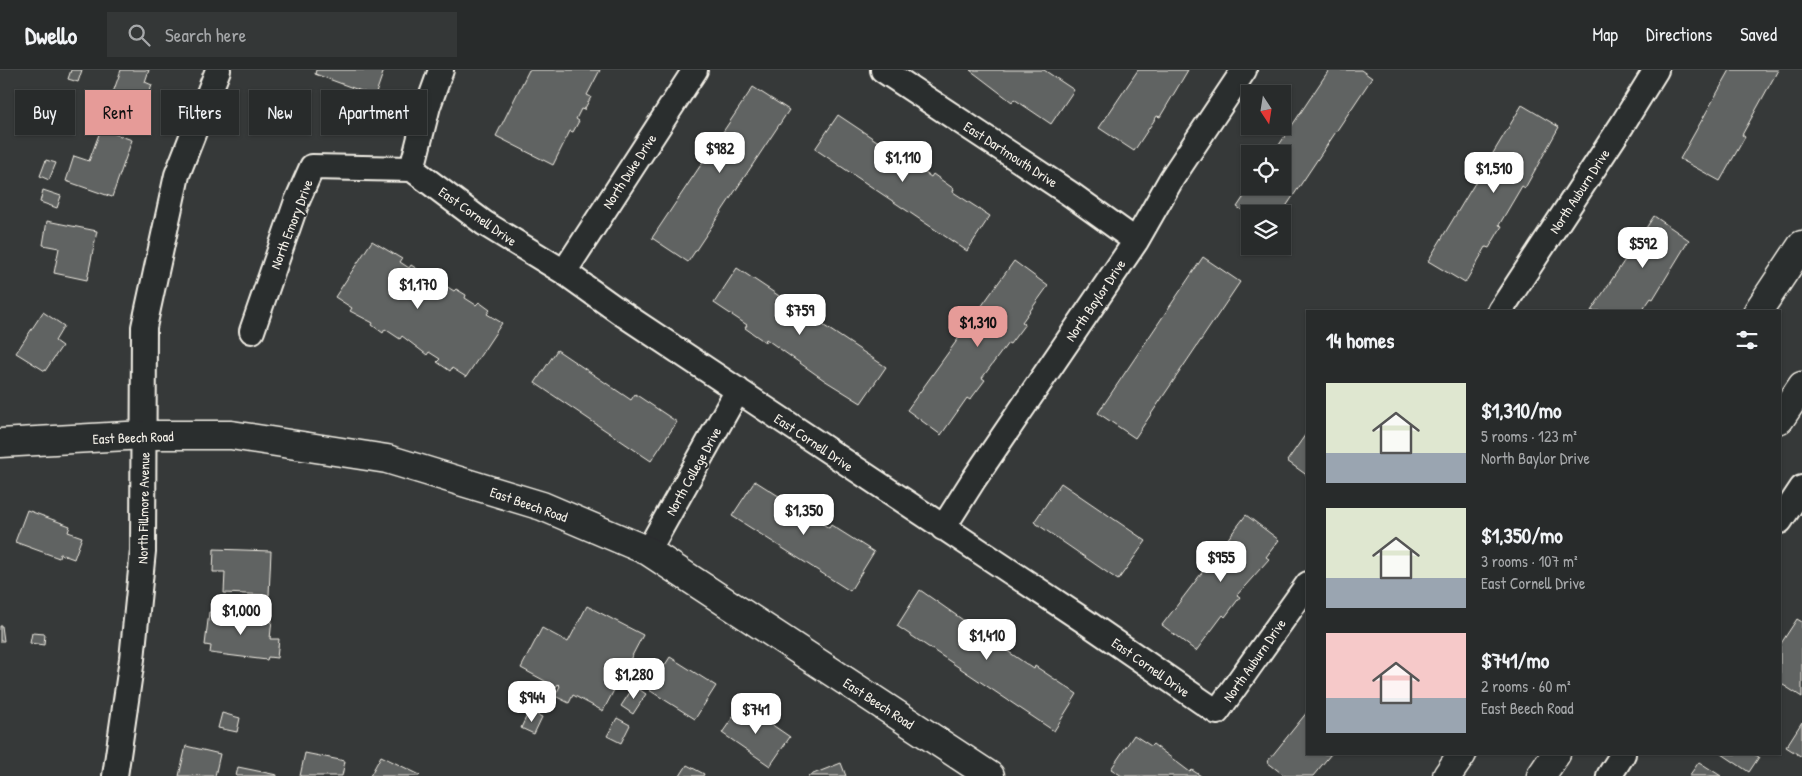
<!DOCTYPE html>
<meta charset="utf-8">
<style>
body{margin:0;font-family:"Patrick Hand",sans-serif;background:#343737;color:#f1f3f6;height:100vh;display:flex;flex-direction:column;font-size:19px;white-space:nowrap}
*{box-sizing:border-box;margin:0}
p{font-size:16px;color:#a5a7a9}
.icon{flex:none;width:28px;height:28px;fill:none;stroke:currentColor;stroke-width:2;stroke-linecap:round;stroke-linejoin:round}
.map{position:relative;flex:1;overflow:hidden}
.details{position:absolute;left:1306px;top:240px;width:475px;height:445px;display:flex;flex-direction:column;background:#282b2b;border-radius:0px;box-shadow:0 1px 4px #0004,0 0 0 1px #444747}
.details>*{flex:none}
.banner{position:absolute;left:15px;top:20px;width:475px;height:45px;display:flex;gap:10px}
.needle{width:32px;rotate:168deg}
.tools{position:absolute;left:1241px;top:15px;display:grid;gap:10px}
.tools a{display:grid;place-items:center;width:50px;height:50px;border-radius:0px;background:#282b2b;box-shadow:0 1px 4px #0004,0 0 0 1px #444747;font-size:25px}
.price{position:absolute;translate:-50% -42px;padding:0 11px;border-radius:10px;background:#fff;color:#222;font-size:16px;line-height:32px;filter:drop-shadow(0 1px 2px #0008)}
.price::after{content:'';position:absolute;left:50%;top:30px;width:15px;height:11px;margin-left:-8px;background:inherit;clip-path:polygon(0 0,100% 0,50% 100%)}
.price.selected{background:#e69b98;color:#111}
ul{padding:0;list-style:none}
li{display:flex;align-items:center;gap:15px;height:125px;padding:0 20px}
li span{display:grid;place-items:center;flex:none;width:140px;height:100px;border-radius:0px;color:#555}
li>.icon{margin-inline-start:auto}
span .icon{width:60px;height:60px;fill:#fffc;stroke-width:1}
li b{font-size:21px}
h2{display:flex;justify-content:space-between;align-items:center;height:60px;padding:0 20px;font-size:21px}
.pill{padding:0 18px;border-radius:0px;background:#282b2b;box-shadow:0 1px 4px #0004,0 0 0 1px #444747;font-size:18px;line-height:45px}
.pill.selected{background:#e69b98;color:#111}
header{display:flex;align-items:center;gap:30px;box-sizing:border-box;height:70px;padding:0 25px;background:#282b2b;border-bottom:1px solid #444747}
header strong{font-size:24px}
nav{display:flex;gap:28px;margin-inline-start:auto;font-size:18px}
.search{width:350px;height:45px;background:#343737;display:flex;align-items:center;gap:12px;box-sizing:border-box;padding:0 18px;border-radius:0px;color:#a5a7a9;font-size:19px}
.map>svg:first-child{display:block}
.building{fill:#616362;stroke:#f4f1e8}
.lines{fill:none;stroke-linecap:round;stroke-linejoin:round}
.street-casing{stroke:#f4f1e8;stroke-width:28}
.secondary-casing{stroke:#f4f1e8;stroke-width:31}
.primary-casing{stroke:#f4f1e8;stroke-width:31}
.street{stroke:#2a2d2e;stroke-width:24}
.secondary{stroke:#2a2d2e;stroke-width:28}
.primary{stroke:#2a2d2e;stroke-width:28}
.labels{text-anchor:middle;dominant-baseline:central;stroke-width:4;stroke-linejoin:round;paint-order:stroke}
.street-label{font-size:14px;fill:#f4f1e8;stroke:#2a2d2e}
</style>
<header>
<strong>Dwello</strong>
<div class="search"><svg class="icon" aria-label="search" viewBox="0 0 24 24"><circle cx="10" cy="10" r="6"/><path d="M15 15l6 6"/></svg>Search here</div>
<nav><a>Map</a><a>Directions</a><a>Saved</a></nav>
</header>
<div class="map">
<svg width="1802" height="706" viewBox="0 0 1802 706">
<rect width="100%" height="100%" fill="#363939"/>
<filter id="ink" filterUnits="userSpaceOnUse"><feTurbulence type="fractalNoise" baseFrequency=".02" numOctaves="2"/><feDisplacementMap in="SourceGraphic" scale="10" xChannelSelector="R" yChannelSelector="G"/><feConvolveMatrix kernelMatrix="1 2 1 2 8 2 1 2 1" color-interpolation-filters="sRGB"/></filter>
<g filter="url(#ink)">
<path class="building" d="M71,0H82L78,12L68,9Z
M121,0H149L145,12L152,15L143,42L110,31Z
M316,0H384L375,26L315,4Z
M529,0H600L587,25L591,27L584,40L581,39L576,49L579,51L573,62L570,61L553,95L496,66Z
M970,0H1044L1074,20L1051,54L1014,29L1012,32Z
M1138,0H1188L1160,47L1157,46L1134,81L1099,58Z
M1329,0H1361L1372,8L1281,144L1250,145L1237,137L1251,116H1282V84H1273Z
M1730,0H1778L1742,65L1745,67L1720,111L1680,89Z
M753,17L789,40L688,192L652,168Z
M1522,35L1559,57L1525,118L1522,116L1499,155L1502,156L1489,178L1486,177L1465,213L1428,191Z
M838,45L931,107L933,104L954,119L953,122L990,146L967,181L815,79Z
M101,59L132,70L112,127L66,111L74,86L89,91Z
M46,90L56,93L49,110L40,106Z
M43,120L61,126L57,138L40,132Z
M1654,146L1689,170L1653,229L1651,228L1642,241H1591Z
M47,151L97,161L87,210L54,203L59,178L43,175Z
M372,171L402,189L400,192L409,198L411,195L422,202L420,204L436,215L438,211L454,221L456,219L466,225L465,228L476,235L479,232L490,240L487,244L502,253L466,307L452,298L450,301L437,292L440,289L429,282L427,285L402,266L400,269L385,259L383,263L372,255L373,253L350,241L352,238L335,227Z
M1203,187L1240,212L1135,368L1098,343Z
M1014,191L1048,216L1022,252L1025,254L1010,274L1008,273L982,308L985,310L970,330L967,328L941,365L907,340Z
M737,198L886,297L861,333L824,310L766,269L765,272L745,258L747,255L714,233Z
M43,242L64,256L55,271L62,276L45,301L16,283Z
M557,280L631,330L635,324L677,352L651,391L535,313Z
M1308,361V406L1287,391Z
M755,411L829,458L831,455L874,482L850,521L732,446Z
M1061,413L1146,471L1118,510L1034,452Z
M27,440L70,456L68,462L82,467L74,489L60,484L59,488L15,472Z
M1246,445L1279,470L1266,487L1269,489L1237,525L1240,527L1225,547L1223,545L1196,581L1162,555Z
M214,479L271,481L269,525L224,523L225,502H213Z
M920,520L1016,587L1034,599L1035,596L1077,624L1054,661L897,556Z
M587,536L643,565L603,641L573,625L569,633L555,626L560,616L558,614L556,617L521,598L542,558L568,572Z
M209,542L272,549L270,569H279L277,588L268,587L267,590L210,583L211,576L205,575Z
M1797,549L1802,552V627L1780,613V575Z
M0,556H2L4,571H0Z
M32,563L45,564L44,575L30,573Z
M670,587L716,616L695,649L649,620Z
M634,616L646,624L633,644L621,636Z
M742,634L790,667L770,696L722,663Z
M529,641L542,647L534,664L521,658Z
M1308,641V684H1331L1313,706H1285L1267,692Z
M222,643L240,648L237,662L218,658Z
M617,648L630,655L621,673L607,666Z
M1802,652V687L1786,677Z
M1134,665L1151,676L1153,674L1190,702L1192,700L1201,706H1122L1111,699Z
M186,676L220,684L215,706H179Z
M305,683L345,691L342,706H300Z
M1722,684H1754L1759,687L1749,702Z
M381,686L420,705L419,706H370Z
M1699,692L1721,706H1689Z
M841,693L846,706H808Z
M687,695L704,704L703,706H680Z
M238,697L277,705V706H236Z"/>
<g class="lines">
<defs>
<path id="street" d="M883,0L1069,123L1136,171
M412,99L484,153L564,202L620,242L1086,552L1217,642L1308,514
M412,99L428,36L441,0
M564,202L695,0
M1500,241L1622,55L1656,0
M252,261L297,131L312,97L412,99
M1780,451L1802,418
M943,458L974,409L1136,171L1172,108L1244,0
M648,481L738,320
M115,706L132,589L143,481L144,257L177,105L218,0
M1609,706L1623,684"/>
<path id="secondary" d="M0,373L145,365H231L387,389L542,436L648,481L990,706"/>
<path id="primary" d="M1758,241L1802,175
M1780,349L1802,316
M1447,706L1462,684
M1541,706L1556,684"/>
</defs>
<use href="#street" class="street-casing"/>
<use href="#secondary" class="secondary-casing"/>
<use href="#primary" class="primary-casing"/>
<use href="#street" class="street"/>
<use href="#secondary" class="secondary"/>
<use href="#primary" class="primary"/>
</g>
</g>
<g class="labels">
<g class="street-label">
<text transform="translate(1011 84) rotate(33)">East Dartmouth Drive</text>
<text transform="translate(629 101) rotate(-57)">North Duke Drive</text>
<text transform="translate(1579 121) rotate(-57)">North Auburn Drive</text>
<text transform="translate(478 146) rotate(35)">East Cornell Drive</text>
<text transform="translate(291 154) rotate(-69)">North Emory Drive</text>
<text transform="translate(1095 230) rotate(-56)">North Baylor Drive</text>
<text transform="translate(133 367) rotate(-2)">East Beech Road</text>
<text transform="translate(814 372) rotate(34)">East Cornell Drive</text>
<text transform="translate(693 401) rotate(-61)">North College Drive</text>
<text transform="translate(529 434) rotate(19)">East Beech Road</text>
<text transform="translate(143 438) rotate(-89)">North Fillmore Avenue</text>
<text transform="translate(1254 590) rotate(-55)">North Auburn Drive</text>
<text transform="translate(1151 597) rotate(35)">East Cornell Drive</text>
<text transform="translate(879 633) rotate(33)">East Beech Road</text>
</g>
</g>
</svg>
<div class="tools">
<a><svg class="needle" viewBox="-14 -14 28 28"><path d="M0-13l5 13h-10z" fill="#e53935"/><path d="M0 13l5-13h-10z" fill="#a5a7a9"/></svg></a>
<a><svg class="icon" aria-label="locate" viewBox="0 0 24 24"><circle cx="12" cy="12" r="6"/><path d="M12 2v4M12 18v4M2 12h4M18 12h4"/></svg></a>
<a><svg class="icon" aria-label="layers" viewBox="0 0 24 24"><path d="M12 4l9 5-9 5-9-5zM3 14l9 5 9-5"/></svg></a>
</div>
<b class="price" style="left:720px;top:104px">$982</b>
<b class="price" style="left:903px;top:113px">$1,110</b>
<b class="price" style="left:1494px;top:124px">$1,510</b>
<b class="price" style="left:1643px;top:199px">$592</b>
<b class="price" style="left:418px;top:240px">$1,170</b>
<b class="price" style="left:800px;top:266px">$759</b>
<b class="price selected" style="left:978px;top:278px">$1,310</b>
<b class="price" style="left:804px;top:466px">$1,350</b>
<b class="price" style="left:1221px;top:513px">$955</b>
<b class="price" style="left:241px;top:566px">$1,000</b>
<b class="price" style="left:987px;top:591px">$1,410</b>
<b class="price" style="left:634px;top:630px">$1,280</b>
<b class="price" style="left:532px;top:653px">$944</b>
<b class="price" style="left:756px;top:665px">$741</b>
<div class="banner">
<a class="pill">Buy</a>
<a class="pill selected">Rent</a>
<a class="pill">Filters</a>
<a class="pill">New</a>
<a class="pill">Apartment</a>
</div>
<section class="details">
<h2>14 homes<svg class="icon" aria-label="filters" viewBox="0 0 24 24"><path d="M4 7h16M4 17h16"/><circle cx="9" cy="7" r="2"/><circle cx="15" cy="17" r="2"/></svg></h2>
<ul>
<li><span style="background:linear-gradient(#dfe7d0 70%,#9aa5b1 0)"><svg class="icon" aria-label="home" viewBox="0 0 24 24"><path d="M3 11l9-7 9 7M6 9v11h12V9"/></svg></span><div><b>$1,310/mo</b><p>5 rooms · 123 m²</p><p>North Baylor Drive</p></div></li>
<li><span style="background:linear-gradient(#dfe7d0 70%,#9aa5b1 0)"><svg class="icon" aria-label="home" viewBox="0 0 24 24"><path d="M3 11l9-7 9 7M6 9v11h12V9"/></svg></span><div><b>$1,350/mo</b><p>3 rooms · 107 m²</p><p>East Cornell Drive</p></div></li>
<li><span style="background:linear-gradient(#f6c9c9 65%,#9aa5b1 0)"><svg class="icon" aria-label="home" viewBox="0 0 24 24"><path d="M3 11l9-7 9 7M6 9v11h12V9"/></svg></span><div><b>$741/mo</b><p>2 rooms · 60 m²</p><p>East Beech Road</p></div></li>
</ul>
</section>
</div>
